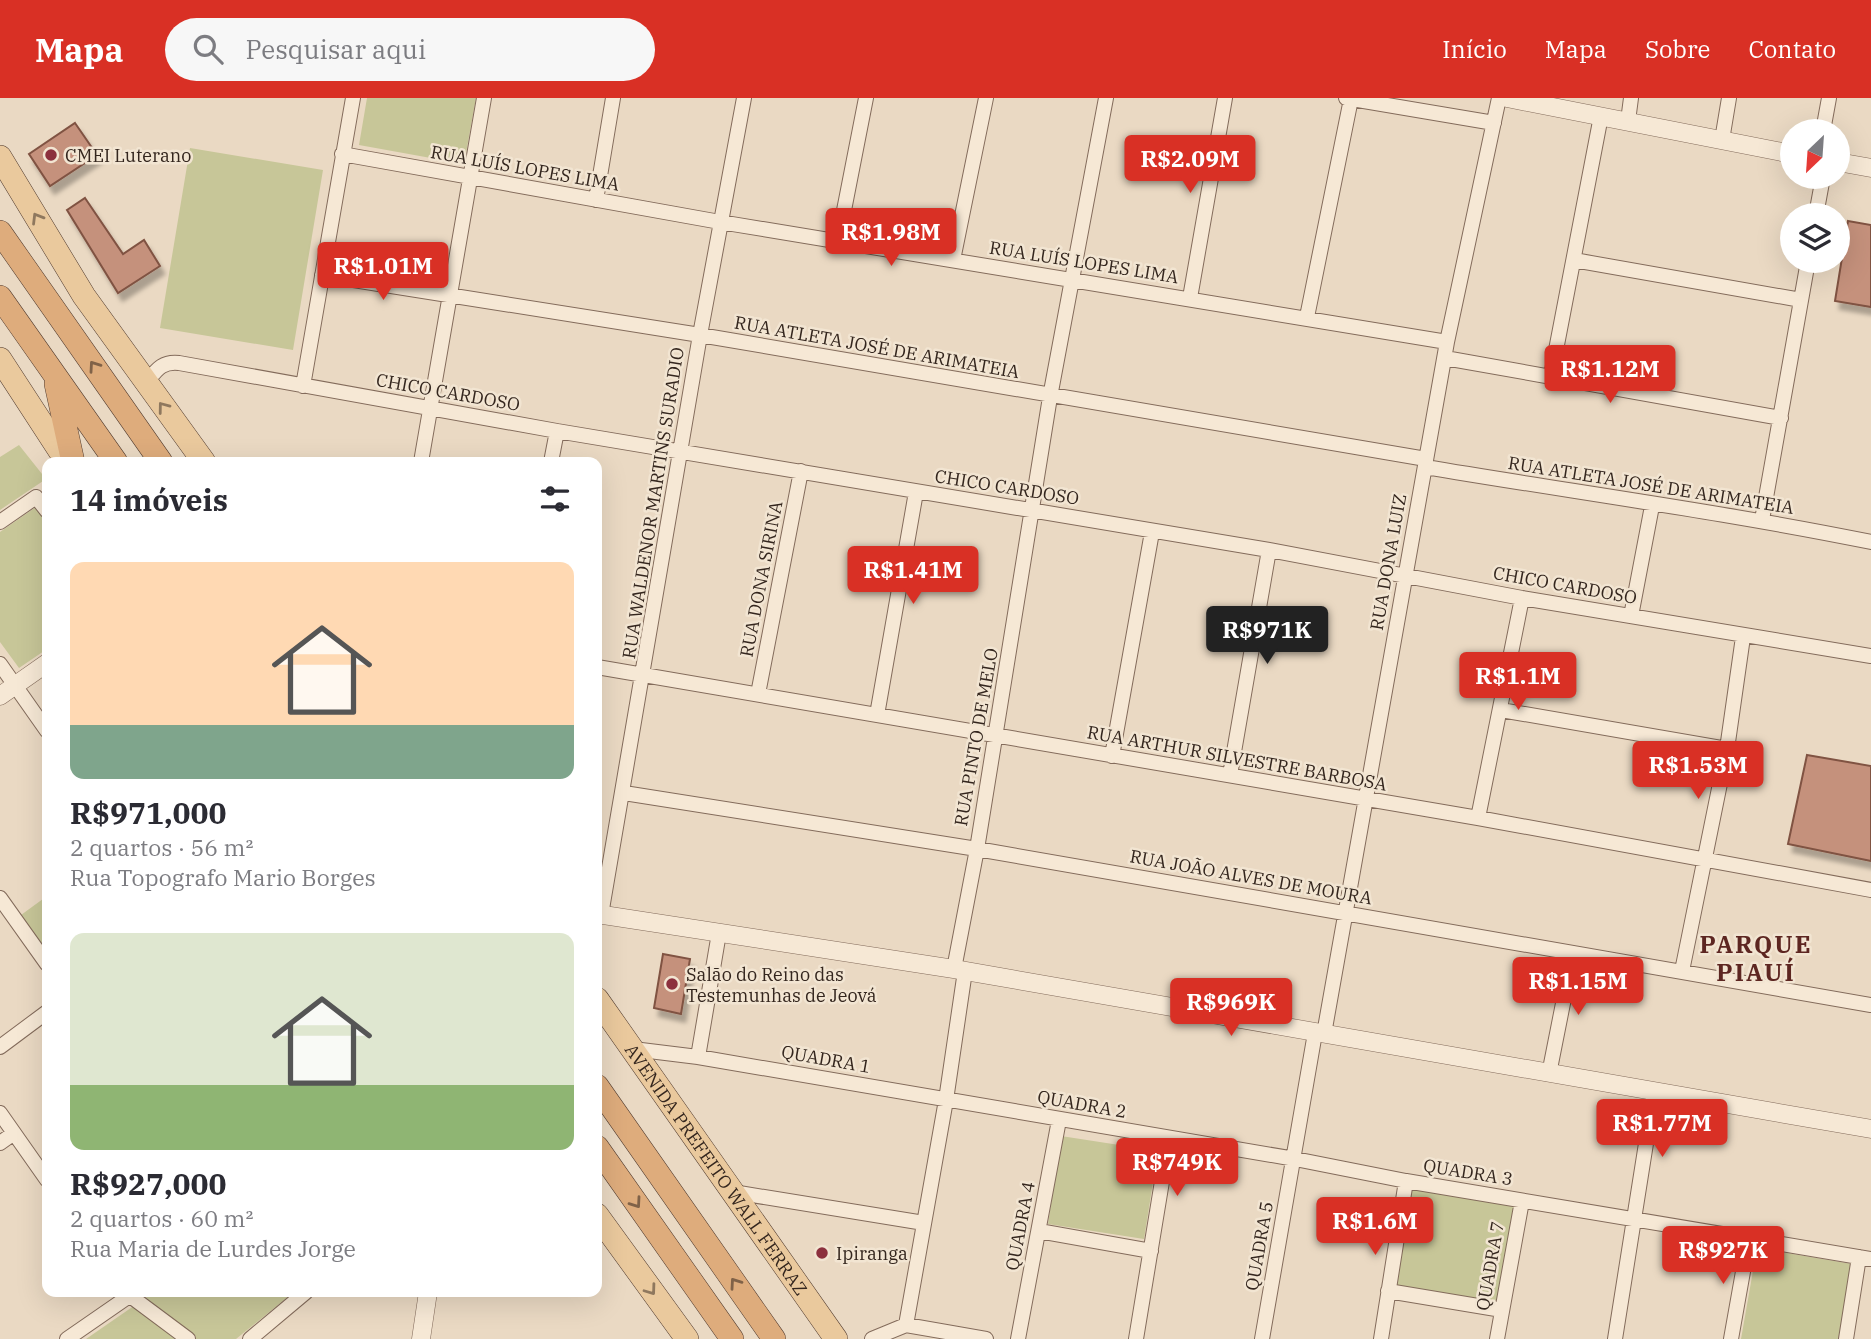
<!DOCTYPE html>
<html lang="pt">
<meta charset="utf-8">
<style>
body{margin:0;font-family:"IBM Plex Serif",serif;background:#f7f7f7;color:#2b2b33;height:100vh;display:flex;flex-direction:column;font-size:26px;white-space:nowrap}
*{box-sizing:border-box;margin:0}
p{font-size:23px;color:#7c7c81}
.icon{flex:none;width:38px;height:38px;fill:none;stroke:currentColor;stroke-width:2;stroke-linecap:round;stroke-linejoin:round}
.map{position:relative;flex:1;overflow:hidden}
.details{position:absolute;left:42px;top:359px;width:560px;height:840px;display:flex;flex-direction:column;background:#fff;border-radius:14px;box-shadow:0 7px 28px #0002}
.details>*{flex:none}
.needle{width:46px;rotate:205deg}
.tools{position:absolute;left:1780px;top:21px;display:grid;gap:14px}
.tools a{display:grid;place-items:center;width:70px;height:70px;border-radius:50%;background:#fff;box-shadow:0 7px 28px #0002;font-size:35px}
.price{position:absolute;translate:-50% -60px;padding:0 16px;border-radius:7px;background:#d93025;color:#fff;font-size:23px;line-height:46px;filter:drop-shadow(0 2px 4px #0008)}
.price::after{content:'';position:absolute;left:50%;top:42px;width:21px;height:16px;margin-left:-10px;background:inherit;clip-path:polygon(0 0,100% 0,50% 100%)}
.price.on{background:#222;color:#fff}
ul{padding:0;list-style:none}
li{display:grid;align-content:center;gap:14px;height:371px;padding:0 28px}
li span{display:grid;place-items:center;height:217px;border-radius:14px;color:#555}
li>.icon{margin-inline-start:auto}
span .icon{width:126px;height:126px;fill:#fffc;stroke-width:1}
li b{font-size:30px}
h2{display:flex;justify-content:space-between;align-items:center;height:84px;padding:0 28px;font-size:30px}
header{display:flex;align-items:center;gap:42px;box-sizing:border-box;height:98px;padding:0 35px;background:#d93025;color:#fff}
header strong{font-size:33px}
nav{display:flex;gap:38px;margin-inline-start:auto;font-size:24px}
.search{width:490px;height:63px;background:#f7f7f7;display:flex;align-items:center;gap:18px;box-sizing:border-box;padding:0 24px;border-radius:38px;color:#7c7c81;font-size:26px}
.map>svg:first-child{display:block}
.green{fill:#c7c698}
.building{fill:#c5917c;stroke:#805343;stroke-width:2;filter:url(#shadow)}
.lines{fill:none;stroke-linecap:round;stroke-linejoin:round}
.minor-casing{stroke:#836b5b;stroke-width:16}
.tertiary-casing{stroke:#836b5b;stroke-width:19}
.primary-casing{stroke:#513b2f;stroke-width:24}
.trunk-casing{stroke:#513b2f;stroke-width:24}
.minor{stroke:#f6e8d5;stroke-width:14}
.tertiary{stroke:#f6e8d5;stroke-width:18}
.primary{stroke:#eac99d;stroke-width:23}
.trunk{stroke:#deac7c;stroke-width:23}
.oneway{stroke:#8f785e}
.oneway2{stroke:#806248}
.poi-dot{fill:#8c303d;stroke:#f2e5d2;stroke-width:2.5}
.labels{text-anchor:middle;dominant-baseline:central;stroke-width:5;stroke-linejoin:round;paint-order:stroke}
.poi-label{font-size:18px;fill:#34261e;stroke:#f2e5d2;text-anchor:start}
.street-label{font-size:18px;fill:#34261e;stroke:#f2e5d2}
.district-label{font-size:24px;font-weight:bold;letter-spacing:2px;fill:#5d2621;stroke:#f2e5d2}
</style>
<header>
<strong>Mapa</strong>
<div class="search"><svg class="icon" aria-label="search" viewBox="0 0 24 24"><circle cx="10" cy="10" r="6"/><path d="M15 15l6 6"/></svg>Pesquisar aqui</div>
<nav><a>Início</a><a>Mapa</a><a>Sobre</a><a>Contato</a></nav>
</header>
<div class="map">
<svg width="1871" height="1241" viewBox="0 0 1871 1241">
<defs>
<filter id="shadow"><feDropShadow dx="4.5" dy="8" stdDeviation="2" flood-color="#0004"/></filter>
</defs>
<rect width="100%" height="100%" fill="#ead9c3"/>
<path class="green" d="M367,0H476L464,66L359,47Z
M190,50L323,72L293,252L160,230Z
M19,347L46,381L0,412V359Z
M46,402L47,551L19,570L0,544V434Z
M47,798V853L21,817Z
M1061,1038L1158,1053L1144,1141L1048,1126Z
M1411,1088L1515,1106L1496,1206L1395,1189Z
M1757,1150L1852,1166L1839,1241H1741Z
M154,1194H294L236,1241H86Z"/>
<path class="building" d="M75,25L97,57L50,88L29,56Z
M85,100L123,156L144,142L160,168L118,195L67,112Z
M1848,123L1871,127V209L1835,203Z
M1807,657L1871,668V763L1788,746Z
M663,856L690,861L681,916L654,910Z"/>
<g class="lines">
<defs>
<path id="minor" d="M1346,0L1494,25
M1628,23L1631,0
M1823,33L1829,0
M1722,42L1729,0
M342,56L720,124L1447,244
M596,102L613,0
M1816,117L1823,79
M838,143L866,0
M953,162L986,0
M1574,162L1801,202
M322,177L700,237L1426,361
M1190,200L1225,0
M1307,219L1351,1
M1445,260L1781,320
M1551,278L1601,18
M145,286C156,273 161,263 179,265L557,333L1269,452L1522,500L1871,558
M303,288L353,0
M421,364L484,0
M551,364L557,333
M1425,369C1574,394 1723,414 1871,444
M1762,422L1808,163
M0,424L36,399L47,413
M1631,518L1652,408
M0,566L47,633
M597,569L1478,720L1871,792
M758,596L801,373
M1501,612L1727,651
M877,617L916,394
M1112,658L1152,434
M1230,677L1269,452
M624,695L977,751L1871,907
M1478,720L1522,500
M0,800L47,866
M601,817L700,237L744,0
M954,871L977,751L1050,299L1106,0
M1682,873L1727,651L1743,539
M1324,936L1447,244L1499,0
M0,949L47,914
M633,951L698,959L1295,1061L1406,1083L1871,1161
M698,959L719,835
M1549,976L1573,855
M0,1015L47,1082
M0,1045L14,1035
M733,1094L924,1125
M1039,1133L1151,1153
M1388,1193L1502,1212
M125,1194L188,1241
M906,1227L946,1002L965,873
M67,1241L135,1194
M250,1241L306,1194
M872,1241L906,1227L986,1241
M1018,1241L1059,1022
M1136,1241L1169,1041
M1262,1241L1315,935
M1381,1241L1406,1083
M1497,1241L1522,1103
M1615,1241L1654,995
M1731,1241L1749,1140
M1846,1241L1859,1159"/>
<path id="tertiary" d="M1507,0L1792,56
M1838,64L1871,70
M0,598L47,565
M597,816L954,871L1871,1031
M421,1241L428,1194"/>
<g id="primary">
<path d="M0,59L84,198L204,364"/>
<path d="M0,261L67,364"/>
<path id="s1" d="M597,901L836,1241"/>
<path d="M597,1117L687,1241"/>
</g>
<path id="trunk" d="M0,134L161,364
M0,199L116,364
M56,286L73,364
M597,988L774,1241
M597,1049L732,1241"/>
</defs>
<use href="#minor" class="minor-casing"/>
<use href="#tertiary" class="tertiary-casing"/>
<use href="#primary" class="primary-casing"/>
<use href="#trunk" class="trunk-casing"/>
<use href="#minor" class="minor"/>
<use href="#tertiary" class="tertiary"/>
<use href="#primary" class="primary"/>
<use href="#trunk" class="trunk"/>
</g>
<defs><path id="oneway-chevron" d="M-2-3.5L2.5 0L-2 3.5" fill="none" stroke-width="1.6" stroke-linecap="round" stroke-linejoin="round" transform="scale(1.75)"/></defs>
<g class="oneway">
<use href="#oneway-chevron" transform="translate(37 120) rotate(-121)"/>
<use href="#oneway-chevron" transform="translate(163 309) rotate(-127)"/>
<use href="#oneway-chevron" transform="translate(651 1192) rotate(54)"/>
</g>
<g class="oneway2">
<use href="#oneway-chevron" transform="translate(94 268) rotate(-125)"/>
<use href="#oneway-chevron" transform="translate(636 1105) rotate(55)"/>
<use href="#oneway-chevron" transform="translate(735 1185) rotate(-125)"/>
</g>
<g class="poi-dot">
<circle cx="51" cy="57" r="7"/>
<circle cx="672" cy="886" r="7"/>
<circle cx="822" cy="1155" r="7"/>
</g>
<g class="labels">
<g class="poi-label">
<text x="65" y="57">CMEI Luterano</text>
<text x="686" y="876">Salão do Reino das<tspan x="686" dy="21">Testemunhas de Jeová</tspan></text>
<text x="836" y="1155">Ipiranga</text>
</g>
<g class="street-label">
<text transform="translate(525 70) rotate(10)">RUA LUÍS LOPES LIMA</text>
<text transform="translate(1084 164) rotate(9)">RUA LUÍS LOPES LIMA</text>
<text transform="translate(877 249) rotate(10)">RUA ATLETA JOSÉ DE ARIMATEIA</text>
<text transform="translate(448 294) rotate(10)">CHICO CARDOSO</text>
<text transform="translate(1651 387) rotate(9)">RUA ATLETA JOSÉ DE ARIMATEIA</text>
<text transform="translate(1007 389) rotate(9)">CHICO CARDOSO</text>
<text transform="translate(653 405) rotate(-81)">RUA WALDENOR MARTINS SURADIO</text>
<text transform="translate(1388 464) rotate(-80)">RUA DONA LUIZ</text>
<text transform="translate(761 481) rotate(-79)">RUA DONA SIRINA</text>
<text transform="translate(1565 487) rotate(10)">CHICO CARDOSO</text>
<text transform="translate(976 639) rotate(-80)">RUA PINTO DE MELO</text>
<text transform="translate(1237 660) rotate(10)">RUA ARTHUR SILVESTRE BARBOSA</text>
<text transform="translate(1251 779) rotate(10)">RUA JOÃO ALVES DE MOURA</text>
<text transform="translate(826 961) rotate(10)">QUADRA 1</text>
<text transform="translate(1082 1006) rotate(10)">QUADRA 2</text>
<text stroke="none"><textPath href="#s1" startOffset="208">AVENIDA PREFEITO WALL FERRAZ</textPath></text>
<text transform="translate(1468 1074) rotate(9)">QUADRA 3</text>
<text transform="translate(1020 1128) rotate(-79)">QUADRA 4</text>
<text transform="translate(1259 1148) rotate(-80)">QUADRA 5</text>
<text transform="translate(1490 1168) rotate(-80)">QUADRA 7</text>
</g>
<g class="district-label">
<text x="1756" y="846">PARQUE<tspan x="1756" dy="28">PIAUÍ</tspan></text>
</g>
</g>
</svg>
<div class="tools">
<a><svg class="needle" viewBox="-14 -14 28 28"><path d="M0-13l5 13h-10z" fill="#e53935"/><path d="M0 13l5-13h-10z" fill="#7c7c81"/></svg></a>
<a><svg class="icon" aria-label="layers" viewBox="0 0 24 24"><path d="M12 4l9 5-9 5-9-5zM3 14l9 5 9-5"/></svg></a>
</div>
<b class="price" style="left:1190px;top:97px">R$2.09M</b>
<b class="price" style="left:891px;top:170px">R$1.98M</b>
<b class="price" style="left:383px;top:204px">R$1.01M</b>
<b class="price" style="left:1610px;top:307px">R$1.12M</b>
<b class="price" style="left:913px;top:508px">R$1.41M</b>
<b class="price on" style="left:1267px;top:568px">R$971K</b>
<b class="price" style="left:1518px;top:614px">R$1.1M</b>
<b class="price" style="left:1698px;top:703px">R$1.53M</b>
<b class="price" style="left:1578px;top:919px">R$1.15M</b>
<b class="price" style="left:1231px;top:940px">R$969K</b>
<b class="price" style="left:1662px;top:1061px">R$1.77M</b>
<b class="price" style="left:1177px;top:1100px">R$749K</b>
<b class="price" style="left:1375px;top:1159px">R$1.6M</b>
<b class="price" style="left:1723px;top:1188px">R$927K</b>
<section class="details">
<h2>14 imóveis<svg class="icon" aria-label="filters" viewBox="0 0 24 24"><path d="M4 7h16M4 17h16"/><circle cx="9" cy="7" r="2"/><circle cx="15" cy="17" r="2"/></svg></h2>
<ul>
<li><span style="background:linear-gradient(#ffd9b3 75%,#7fa58c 0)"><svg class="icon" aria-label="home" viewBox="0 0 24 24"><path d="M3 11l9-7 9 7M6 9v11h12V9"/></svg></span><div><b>R$971,000</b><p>2 quartos · 56 m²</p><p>Rua Topografo Mario Borges</p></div></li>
<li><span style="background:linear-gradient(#dfe7d0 70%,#8fb573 0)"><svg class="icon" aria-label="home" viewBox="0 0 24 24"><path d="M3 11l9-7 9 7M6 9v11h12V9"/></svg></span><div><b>R$927,000</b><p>2 quartos · 60 m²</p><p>Rua Maria de Lurdes Jorge</p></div></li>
</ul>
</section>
</div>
